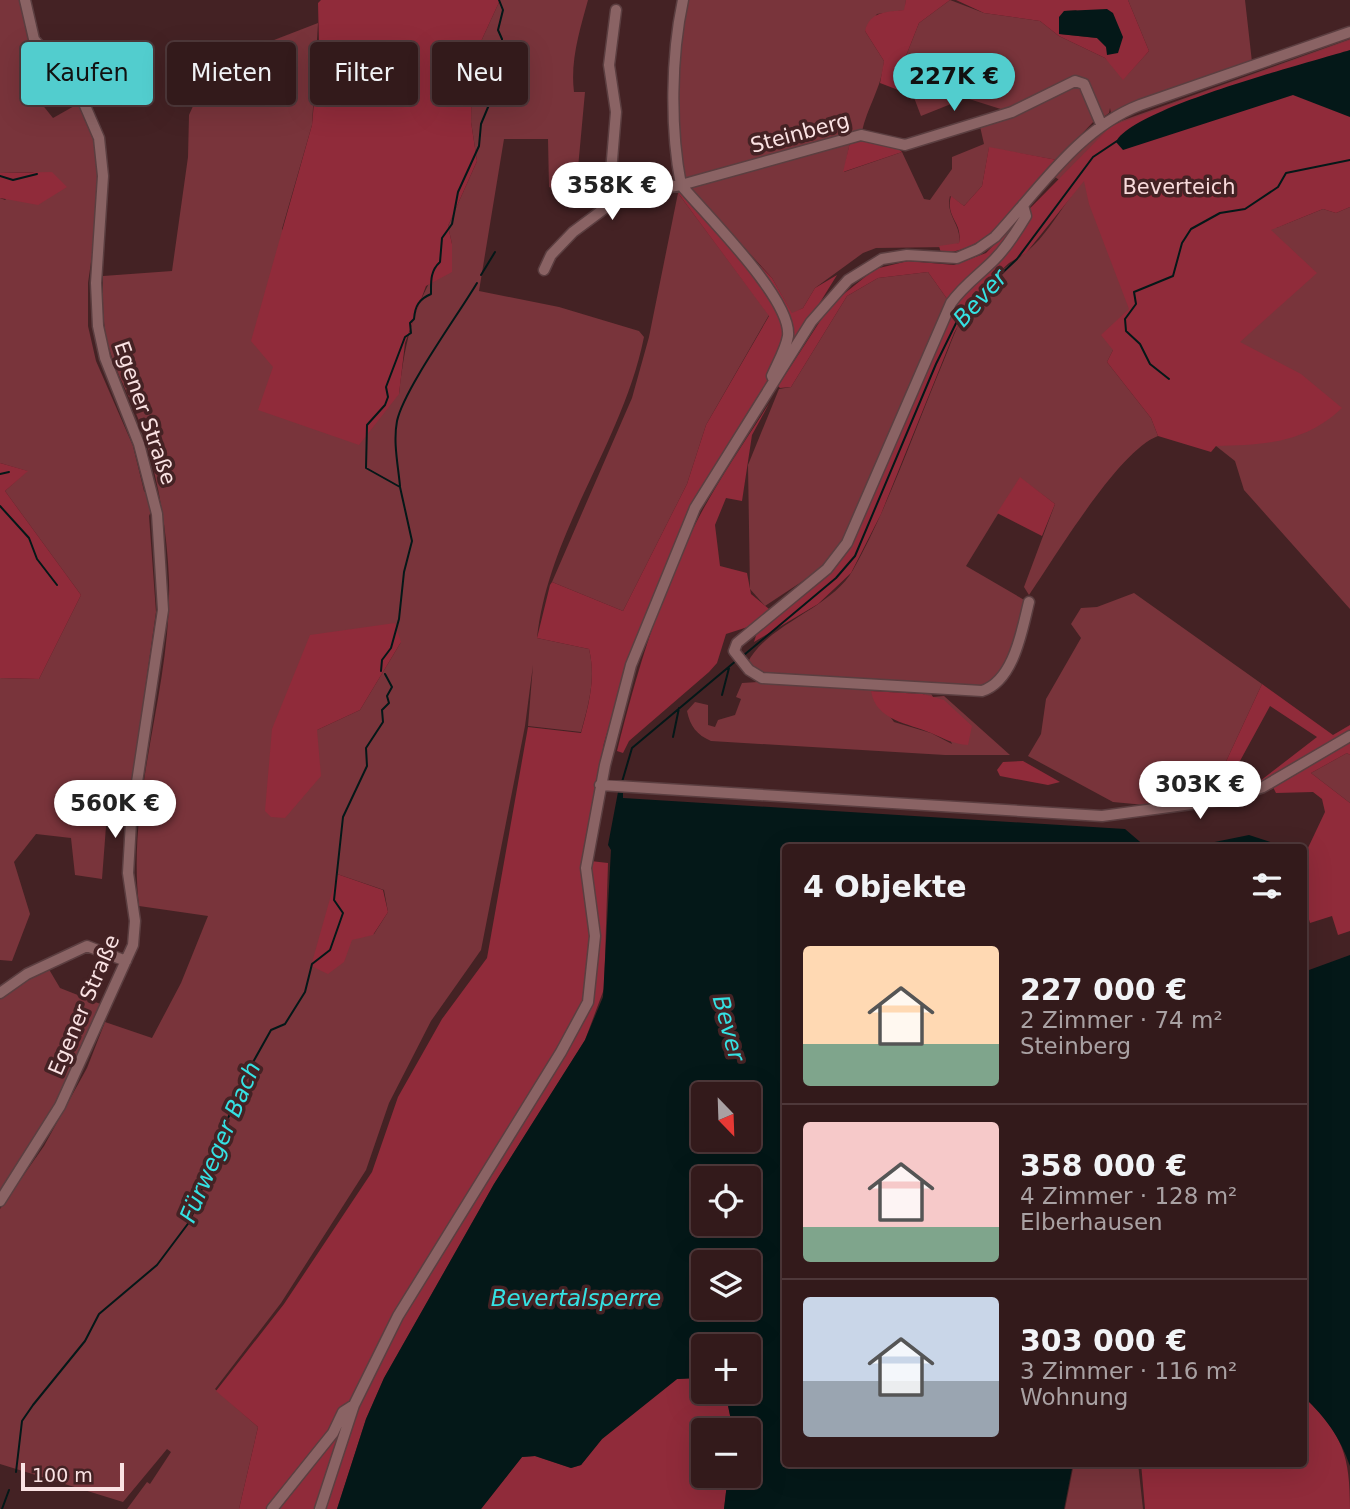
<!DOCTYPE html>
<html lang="de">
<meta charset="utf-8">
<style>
body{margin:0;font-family:"DejaVu Sans",sans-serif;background:#3b2324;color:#f1f3f6;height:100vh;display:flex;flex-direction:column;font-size:26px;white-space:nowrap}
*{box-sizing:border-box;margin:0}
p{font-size:23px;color:#a9a1a3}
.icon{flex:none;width:38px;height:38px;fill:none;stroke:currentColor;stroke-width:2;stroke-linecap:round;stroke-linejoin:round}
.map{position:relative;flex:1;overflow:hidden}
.sheet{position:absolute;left:782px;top:844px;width:525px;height:623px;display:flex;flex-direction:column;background:#331a1b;border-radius:7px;box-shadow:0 7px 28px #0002,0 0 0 2px #4e383a}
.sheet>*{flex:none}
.banner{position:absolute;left:21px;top:42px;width:656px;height:63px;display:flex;gap:14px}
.needle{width:46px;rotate:157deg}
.buttons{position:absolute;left:691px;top:1082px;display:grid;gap:14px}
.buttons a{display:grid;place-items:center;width:70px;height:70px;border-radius:7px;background:#331a1b;box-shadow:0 7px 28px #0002,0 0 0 2px #4e383a;font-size:35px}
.scale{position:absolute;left:21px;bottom:18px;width:103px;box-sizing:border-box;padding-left:7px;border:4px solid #fae2e3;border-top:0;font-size:19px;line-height:24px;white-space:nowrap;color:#fae2e3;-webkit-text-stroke:5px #442224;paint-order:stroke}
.price{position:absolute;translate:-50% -60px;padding:0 16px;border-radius:24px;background:#fff;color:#222;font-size:23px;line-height:46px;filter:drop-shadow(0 2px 4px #0008)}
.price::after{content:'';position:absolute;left:50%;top:42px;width:21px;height:16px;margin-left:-10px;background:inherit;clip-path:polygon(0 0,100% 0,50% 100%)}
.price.active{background:#52cdce;color:#111}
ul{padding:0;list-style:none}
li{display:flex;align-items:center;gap:21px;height:175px;padding:0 21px}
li+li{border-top:2px solid #4e383a}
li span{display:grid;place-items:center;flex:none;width:196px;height:140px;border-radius:7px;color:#555}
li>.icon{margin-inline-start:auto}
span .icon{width:84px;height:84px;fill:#fffc;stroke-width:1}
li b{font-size:30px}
h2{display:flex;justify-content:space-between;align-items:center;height:84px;padding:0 21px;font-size:30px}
.tag{padding:0 24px;border-radius:7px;background:#331a1b;box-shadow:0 7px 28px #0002,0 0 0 2px #4e383a;font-size:24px;line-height:63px}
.tag.active{background:#52cdce;color:#111}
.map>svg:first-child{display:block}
.green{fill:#79343b;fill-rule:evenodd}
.forest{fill:#902b3a;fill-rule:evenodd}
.water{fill:#041818;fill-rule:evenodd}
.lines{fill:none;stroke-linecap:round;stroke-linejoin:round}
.stream{stroke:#041818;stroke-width:2}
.minor-casing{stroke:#5b3e40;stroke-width:13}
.minor{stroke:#8a6364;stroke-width:10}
.labels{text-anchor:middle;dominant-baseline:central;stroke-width:7;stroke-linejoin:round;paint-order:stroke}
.street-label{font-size:21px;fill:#fae2e3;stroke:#442224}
.park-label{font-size:21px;fill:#f8dadb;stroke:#442224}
.water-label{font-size:23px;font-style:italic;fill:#35e1e3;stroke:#442224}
</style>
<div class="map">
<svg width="1350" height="1509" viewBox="0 0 1350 1509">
<rect width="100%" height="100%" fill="#442224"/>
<path class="green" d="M0,0H21L37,56V98L53,118L83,101L101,148L95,234L88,283V326L96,361L133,446L144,491L155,502L149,516L156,612L131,788L126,798L108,800L102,879L75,875L71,838L36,834L14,862L30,914L12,961L0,960V678L39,679L81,595L5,491L27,471L0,463V198L5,200L34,172L0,173Z
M500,0H588C580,29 570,61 574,92H585L578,168L583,202L549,187L548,139H504L479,291L559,307L639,331L644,337C623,442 549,530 537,638L589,649C596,678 589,703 581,732L528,726L533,665L525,726L481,950L431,1021L389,1103L366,1170L281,1303L215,1389L258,1427L239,1509H127L147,1482L150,1484L171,1452L167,1449L123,1502L0,1464V1209L44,1146L87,1068L105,1022L152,1038L181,983L208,916L139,906C126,795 172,690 169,580C167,529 158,477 142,429C132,400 116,374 108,345C102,322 103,299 103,276L172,271L188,157L189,115L212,64L318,23L312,125L282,229L399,394C406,329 417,299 452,244L448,226L477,161L471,122L472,61ZM401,642L360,710L317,730ZM337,874L384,890L388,912L374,934L352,939Z
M687,0H906L905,10L877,14L865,31L884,61C882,87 867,107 862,132L687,179L683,176C679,117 672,58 687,0Z
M950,0L984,13L1040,21L1059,36L1105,58L1126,76L1149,51L1128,0H1245L1252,62L1138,101L1111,113L1110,108L1109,113L1102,118L1080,85L1095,120L1057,160L989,148L982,186L964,206L950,196C945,216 962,224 959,243L949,247L876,248L863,253L815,288L803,308L792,314L772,278L689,187L850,142L844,172L902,152L924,199L930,200L952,169V157L984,144L979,122L1010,112L966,98L921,116L902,66L919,23Z
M1350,39V196L1276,228L1323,209L1336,213L1350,207V609L1244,490L1235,461L1216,446L1164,430L1113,350L1107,362L1151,418L1158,436C1119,450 1055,557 1029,595L1024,587L1055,504L1020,478L966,566L1026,601L1009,660L987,688L766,677L747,664C766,624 831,609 853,570C889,506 915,428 944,360C953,338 961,313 977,294C990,277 1009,266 1025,253C1045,238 1060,210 1075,191L1055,177L1087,141L1121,121Z
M678,193L769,315L706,425L687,484L623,611L552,582L632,398L649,337Z
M928,272L950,303L843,541L824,567L765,606L750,589L748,465L779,389L791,387L847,296L878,278Z
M1134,593L1262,684L1210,796L1145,805L1113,802L1028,756L1041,734L1046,699L1081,638L1071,624L1081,608L1097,607Z
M758,682L930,692L933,697L944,696L1010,755H945L711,741C697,735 690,726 687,711L695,702L708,705V725L715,727L718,720L735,715L741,699L736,697L742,683ZM871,691L923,694L932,699L952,744L931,733L894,722Z
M1347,753L1350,755V803L1311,773Z
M47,966L60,988L103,1005L67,1087L0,1198V997Z
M1074,1463H1138L1143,1509H1065Z"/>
<path class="forest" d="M321,0H500L472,61L471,122L477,161L448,226L452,244V272L426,286L405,343L399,394L359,445L258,410L273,367L251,341L312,125L319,45L318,3Z
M906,0H950L919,23L902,66L905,82L914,96L880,83L884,61L865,31C870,11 887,12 904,10Z
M956,0H1128L1149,51L1123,80L1105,58L1059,36L1040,21L984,13ZM1076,10L1118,52L1097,38L1060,34L1064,11Z
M1350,40V50L1162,110L1246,108L1293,95L1350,117V207L1336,213L1323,209L1271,230L1317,273L1240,342L1301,374L1342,408C1305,443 1265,445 1216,446L1211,452L1158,436L1151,418L1107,362L1113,350L1101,335L1129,309L1089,204L1084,181L1026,253L1009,263L976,294L954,333L881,514L851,573L818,604L754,642L760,623L726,634L717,663L709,672L629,741L623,753L617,751C637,671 661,590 699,517C720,477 746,440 770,402L752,435L742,501L726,498L715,525L720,566L747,573L751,594L769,609L762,621L835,561L950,303L928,272L878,278L847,296L791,387L780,388L778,386L824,315L840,297L875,269L908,261L954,265L986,253L1111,126Z
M851,138L888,139L902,152L843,172Z
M989,147L1057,160C1025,195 992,252 941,253L939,246L959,243C963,222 945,218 951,196L964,206L982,186Z
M52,172L67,187L38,205L0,198V173Z
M681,191L750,268L782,316L785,337L767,382L683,522L625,673L604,743L582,860L608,863L604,989L585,1040L494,1184L384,1378L366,1419L337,1509H239L258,1427L216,1391L284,1304L372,1172L398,1097L442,1019L487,958L528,727L581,733C589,704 596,678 589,649L537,638L550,585L552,582L623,611L687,484L706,425L769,316L678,193Z
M726,231L772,278L792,313L803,308L815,288L837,275L780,367L791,327Z
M0,463L28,471L5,491L81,595L39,679L0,678Z
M1020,477L1055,504L1042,536L997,513Z
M395,623L401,642L360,710L317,730L321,776L285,818L271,817L265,811L272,729L310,635Z
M1262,684L1333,735L1350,725V734L1265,781H1260L1317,737L1270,706L1223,792L1210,796Z
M871,691L923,694L944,700L972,726L968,745C953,744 945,739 931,733C908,723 876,721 871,691Z
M1350,739V755L1347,753L1311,773L1350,803V931L1338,935L1332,916L1310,923L1306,909L1307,850L1325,812L1322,799L1313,792L1276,793L1273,787Z
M1023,761L1060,782L1048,785L1000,776L997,770L1003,762Z
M337,874L383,890L388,912L373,935L352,940L344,962L328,974L311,966Z
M702,1377L704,1391H725L733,1430H704V1475H728L724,1509H481L522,1457L535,1456L571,1468L581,1465L602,1439L677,1379Z
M1304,1397C1343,1434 1350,1456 1350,1509H1145L1141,1463H1304Z"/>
<path class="water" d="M1107,9L1113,13L1123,37L1118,53L1107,55L1106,47L1097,38L1059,34V17L1064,11Z
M1350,50V117L1293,95L1123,150L1116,142C1132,108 1308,63 1350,50Z
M618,792L623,793V798L1125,829L1146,847H786V1463H1073L1064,1509H724L728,1475H749V1430H733L725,1391H749V1346H704L703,1378L677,1379L602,1439L581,1465L571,1468L535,1456L522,1457L481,1509H337L366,1419L384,1378L494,1184L585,1040L603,997L611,850L608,845ZM704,1094H749V1139H704ZM704,1178H749V1223H704ZM704,1262H749V1307H704Z
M1249,835L1286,847H1190Z
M1350,955V1466C1340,1437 1326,1418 1304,1397V969L1309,970Z"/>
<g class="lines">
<path class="stream" d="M0,176L13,180L37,174
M481,275L495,252
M1169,379L1150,364L1140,344L1126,331L1125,319L1136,304L1134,292L1173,276L1182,243L1191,229L1220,213L1245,209L1278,187L1286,173L1350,160
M0,474L9,472
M400,486C398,465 393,442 397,421C404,389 458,315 477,283
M0,506L29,538L37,559L57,585
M744,655L836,578L855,556L936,364L962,311L1017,259L1093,157L1117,141
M381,671L382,660L391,648L399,619L404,572L412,541L400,487L366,468L367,425L385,405L388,397L386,387L405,337L411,333L410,323L414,319C415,306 419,299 431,294C431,282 430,271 440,262L442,238L452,224L458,192L479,146L481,124L501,76L502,39L498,30L503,10L499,0
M722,695L729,668
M673,737L679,708
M622,782L632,748L737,660
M16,1472L22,1421L33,1405L85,1341L99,1314L157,1265L190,1221L210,1167L214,1145L229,1116L238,1089L271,1030L285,1024L305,992L312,964L330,950L343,913L334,900L343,817L367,766L366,748L383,722L382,710L389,703L387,696L392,687L385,674
M2,1509L9,1490"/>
<defs>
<path id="minor" d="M681,185C706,215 792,299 788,336C786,349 777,364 772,376L774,381
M681,185C670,128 671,56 683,0
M616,200L611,172L616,112L609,65L616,10
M1023,205L1026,216C1017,231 1006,248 994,260C979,275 963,286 951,303L847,543L827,569L737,643L734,651L749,670L762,678L982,691C1014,681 1022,630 1029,602
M544,270L551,255L573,232L616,200L629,194L681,185L861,135L905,145L1012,112L1075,81L1084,84L1101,124
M600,785L1102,816L1229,799L1263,787L1350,736
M0,993L27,974L87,946L126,961
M0,1201L60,1106L133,945L135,921L128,873L131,822L163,610L157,514L139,444L105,358L98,326L96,283L103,176L99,138L83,101L34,39L25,0
M272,1509L333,1433L343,1412L354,1405
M320,1509L354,1405L398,1316L561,1052L588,1002L595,936L586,868L605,765L631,665L695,508L811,322L848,280L882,259L907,255L957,258L978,249L995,237C1039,190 1078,129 1140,105L1350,32"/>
</defs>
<use href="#minor" class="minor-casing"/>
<use href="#minor" class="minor"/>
</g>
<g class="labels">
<g class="street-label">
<text transform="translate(800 133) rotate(-15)">Steinberg</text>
<text transform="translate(145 413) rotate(71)">Egener Straße</text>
<text transform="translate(84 1005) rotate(-67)">Egener Straße</text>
</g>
<g class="park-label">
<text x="1179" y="187">Beverteich</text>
</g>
<g class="water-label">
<text transform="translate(980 298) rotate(-48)">Bever</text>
<text transform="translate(729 1028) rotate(75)">Bever</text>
<text transform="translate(220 1142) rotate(-67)">Fürweger Bach</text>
<text x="576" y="1298">Bevertalsperre</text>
</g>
</g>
</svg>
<div class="buttons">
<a><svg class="needle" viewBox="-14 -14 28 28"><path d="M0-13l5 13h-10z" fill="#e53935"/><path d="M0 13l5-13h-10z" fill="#a9a1a3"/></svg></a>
<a><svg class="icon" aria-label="locate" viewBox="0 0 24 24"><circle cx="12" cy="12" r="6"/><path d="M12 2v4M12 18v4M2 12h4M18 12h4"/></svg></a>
<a><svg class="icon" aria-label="layers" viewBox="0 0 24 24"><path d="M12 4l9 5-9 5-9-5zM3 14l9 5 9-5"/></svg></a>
<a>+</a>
<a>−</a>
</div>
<div class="scale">100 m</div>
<b class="price active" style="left:954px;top:113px">227K €</b>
<b class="price" style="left:612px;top:222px">358K €</b>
<b class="price" style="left:1200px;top:821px">303K €</b>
<b class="price" style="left:115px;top:840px">560K €</b>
<div class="banner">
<a class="tag active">Kaufen</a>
<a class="tag">Mieten</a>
<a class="tag">Filter</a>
<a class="tag">Neu</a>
</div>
<section class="sheet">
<h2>4 Objekte<svg class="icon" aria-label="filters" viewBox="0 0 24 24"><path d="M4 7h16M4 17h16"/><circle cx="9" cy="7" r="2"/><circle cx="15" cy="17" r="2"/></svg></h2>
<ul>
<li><span style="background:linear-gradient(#ffd9b3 70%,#7fa58c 0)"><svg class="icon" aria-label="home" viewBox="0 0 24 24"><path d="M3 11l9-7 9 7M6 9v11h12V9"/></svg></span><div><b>227 000 €</b><p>2 Zimmer · 74 m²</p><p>Steinberg</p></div></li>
<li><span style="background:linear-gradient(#f6c9c9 75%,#7fa58c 0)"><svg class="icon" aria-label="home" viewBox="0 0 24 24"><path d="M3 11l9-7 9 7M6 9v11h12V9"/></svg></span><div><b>358 000 €</b><p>4 Zimmer · 128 m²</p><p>Elberhausen</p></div></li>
<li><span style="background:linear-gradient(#c9d6e8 60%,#9aa5b1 0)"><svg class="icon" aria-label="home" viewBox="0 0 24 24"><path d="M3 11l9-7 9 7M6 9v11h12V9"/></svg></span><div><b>303 000 €</b><p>3 Zimmer · 116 m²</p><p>Wohnung</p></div></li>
</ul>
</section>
</div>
